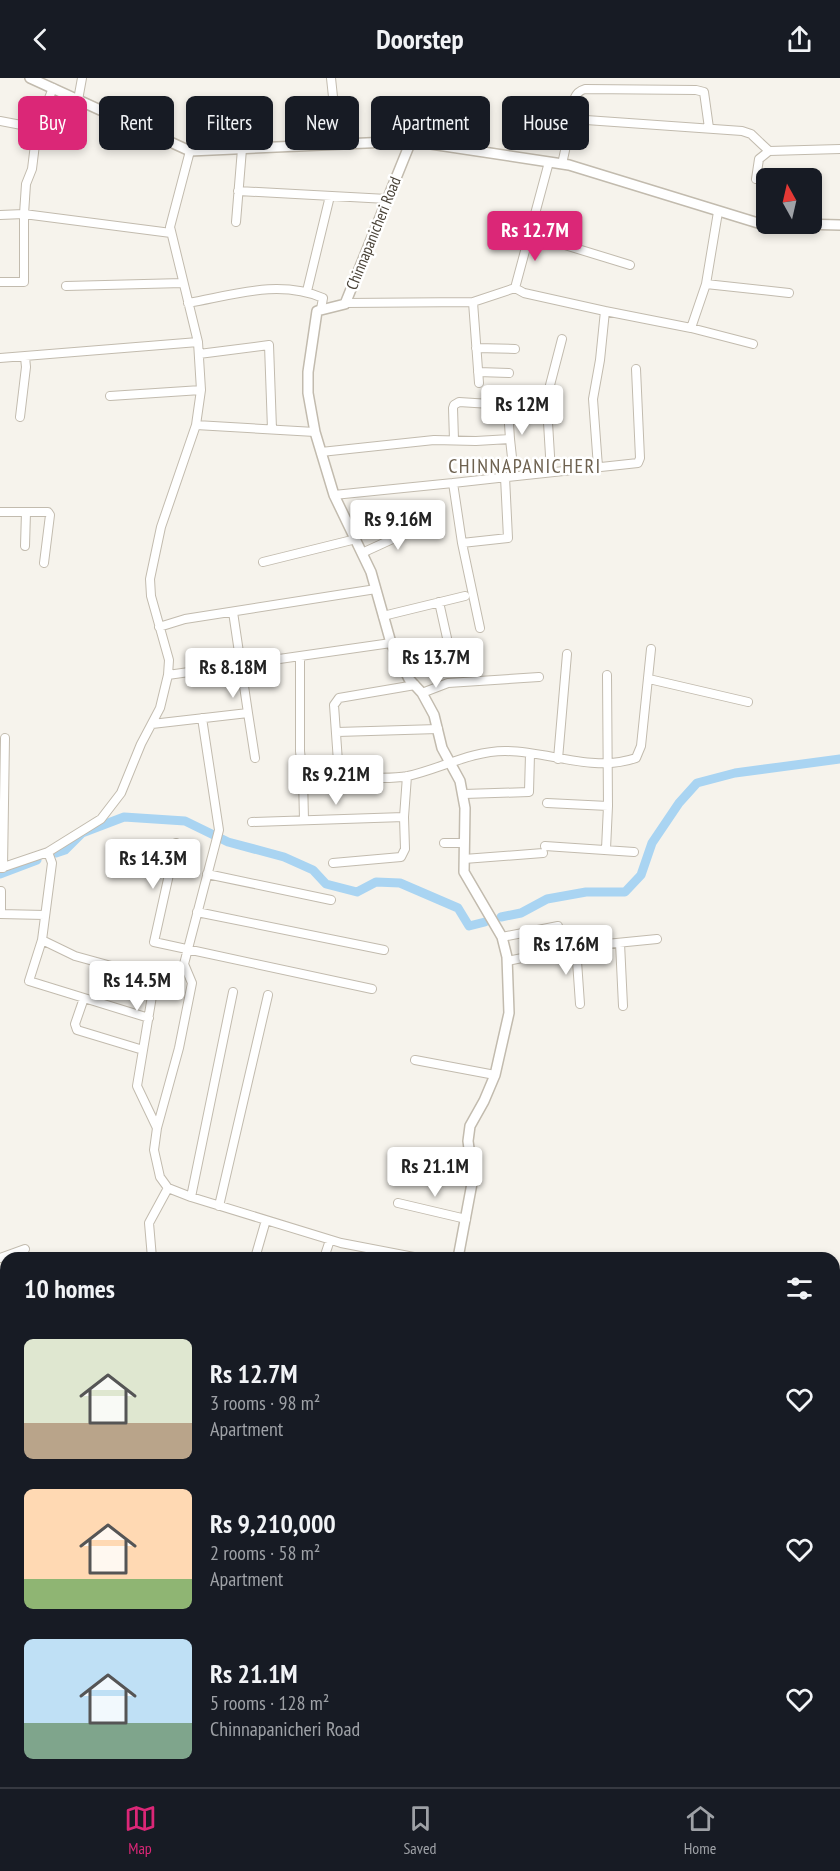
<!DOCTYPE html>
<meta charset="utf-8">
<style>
body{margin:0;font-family:"PT Sans Narrow",sans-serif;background:#242831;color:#f1f3f6;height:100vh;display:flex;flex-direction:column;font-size:22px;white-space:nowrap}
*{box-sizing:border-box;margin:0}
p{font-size:20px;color:#9ea1a6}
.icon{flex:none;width:33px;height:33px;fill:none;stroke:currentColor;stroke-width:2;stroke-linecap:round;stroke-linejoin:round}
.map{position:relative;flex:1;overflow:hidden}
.sheet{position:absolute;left:0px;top:1174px;width:840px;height:536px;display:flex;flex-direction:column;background:#171b24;border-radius:18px 18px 0 0;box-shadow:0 3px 9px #0003}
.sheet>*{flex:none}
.banner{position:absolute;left:18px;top:18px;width:804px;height:54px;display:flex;gap:12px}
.needle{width:39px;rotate:352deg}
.buttons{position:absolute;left:756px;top:90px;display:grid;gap:12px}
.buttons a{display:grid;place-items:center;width:66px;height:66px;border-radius:9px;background:#171b24;box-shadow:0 3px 9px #0003;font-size:30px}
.price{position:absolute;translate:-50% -51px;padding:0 14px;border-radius:6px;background:#fff;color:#222;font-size:20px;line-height:39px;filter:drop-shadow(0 2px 3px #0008)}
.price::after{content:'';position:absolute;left:50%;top:36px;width:18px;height:14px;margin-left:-9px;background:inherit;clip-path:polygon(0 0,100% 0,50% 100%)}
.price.selected{background:#db2777;color:#fff}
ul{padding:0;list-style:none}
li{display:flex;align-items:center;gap:18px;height:150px;padding:0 24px}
li span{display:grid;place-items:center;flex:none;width:168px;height:120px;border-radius:9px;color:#555}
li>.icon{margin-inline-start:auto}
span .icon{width:72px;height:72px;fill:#fffc;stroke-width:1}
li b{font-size:26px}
h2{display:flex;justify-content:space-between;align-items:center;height:72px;padding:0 24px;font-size:26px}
.chip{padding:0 21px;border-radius:9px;background:#171b24;box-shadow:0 3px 9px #0003;font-size:21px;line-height:54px}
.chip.selected{background:#db2777;color:#fff}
header{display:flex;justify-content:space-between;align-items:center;height:78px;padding:0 24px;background:#171b24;font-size:27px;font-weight:700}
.tab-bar{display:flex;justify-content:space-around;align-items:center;height:84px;border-top:2px solid #363941;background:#171b24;font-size:16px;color:#9ea1a6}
.tab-bar a{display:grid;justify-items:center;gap:3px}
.tab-bar .selected{color:#db2777}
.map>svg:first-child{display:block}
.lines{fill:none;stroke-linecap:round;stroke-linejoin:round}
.stream{stroke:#a9d4f2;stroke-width:2}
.canal{stroke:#a9d4f2;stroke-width:9}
.minor-casing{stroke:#c2bbae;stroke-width:10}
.tertiary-casing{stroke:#c2bbae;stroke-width:12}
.primary-casing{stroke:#e6c16a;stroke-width:15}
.minor{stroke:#fff;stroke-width:8}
.tertiary{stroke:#fff;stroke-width:9}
.primary{stroke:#ffe39c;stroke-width:12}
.labels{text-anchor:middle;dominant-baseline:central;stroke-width:5;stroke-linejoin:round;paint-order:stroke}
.street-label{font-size:16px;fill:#4b4439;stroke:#fff}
.quarter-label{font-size:20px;letter-spacing:1.5px;fill:#6e6250;stroke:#fff}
</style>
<header><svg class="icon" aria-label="back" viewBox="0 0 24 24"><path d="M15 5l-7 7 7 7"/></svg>Doorstep<svg class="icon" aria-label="share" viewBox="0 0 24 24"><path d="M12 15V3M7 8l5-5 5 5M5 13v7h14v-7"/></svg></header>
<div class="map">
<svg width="840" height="1709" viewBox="0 0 840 1709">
<rect width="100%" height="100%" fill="#f6f3ec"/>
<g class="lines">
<path class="stream" d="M0,1616L6,1614"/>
<path class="canal" d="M56,775L65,772L82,755L124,739L185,743L228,764L284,779L313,792L326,806L357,814L376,804L400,805L458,830L469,848L485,844
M0,796L37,782
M501,839L521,835L547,821L586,814H625L641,797L652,765L679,725L697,705L735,695L840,681"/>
<defs>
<path id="minor" d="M331,0L338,66
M78,22L82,0
M572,41C573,29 571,15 585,11L696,12L704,14L709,50
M0,43L37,50L32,91L26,106L24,136L0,137
M37,50L53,10
M190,73L170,149L198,264L201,312L196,347L161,449L150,501L151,518L169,582L168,597L160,630L141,666L121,715L101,741L48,774L52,785L42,862L75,878L155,900L137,1008L157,1050L154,1072L160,1099L168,1110L191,1119L341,1165L419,1180
M549,84L515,210L524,215L605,233
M562,86L572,41L742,53L751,56L769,73
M756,101L759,81L769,73L840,71
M238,113L387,121
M236,144L242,71
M529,156L630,187
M0,204H24V136L171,155
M706,206L789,215
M66,208L183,205
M307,213L330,118
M473,224L479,305
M188,225C233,217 279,201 323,220L321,231
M345,225L473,224L515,210
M691,250L706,206L718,134
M476,270L515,271
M199,276L269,267L272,351
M0,280L198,264
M478,294L509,295
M110,318L201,312
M20,339L26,289L25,279
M196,347L315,354
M454,362L453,330L454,327L459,324L506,327L508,331L510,361
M321,374L434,362L476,363L510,361L514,398
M598,389L593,321L600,282L605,233L691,250L753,266
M551,394L547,328L549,311L562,261
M453,405L638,385L640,380L636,291
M334,417L453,405L462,465L480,550
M0,434H26L25,468
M26,434H48L50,437L44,485
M462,465L508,460L505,399
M362,475L423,447
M263,484L356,461
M439,524L447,560
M383,538L465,518
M159,549L185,541L376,511
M300,578V673L303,699L304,742
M168,597L391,565
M649,601L748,624
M422,615L448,605L539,599
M248,635L255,680
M152,646L248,635L233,534
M337,654L438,651
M558,681L567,576
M339,698L334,627L339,620L415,607
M303,699C315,699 327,698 339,698C362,699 386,702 408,698C440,691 471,673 505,673C549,673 592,695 636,680L641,668L651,571
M464,716L529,714L530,676
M547,725L608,728
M252,744L404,739L407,698
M176,765L154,864L372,911
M444,765H464
M545,768L634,774
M606,771L608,728L607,597
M464,781L543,775
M333,785L401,779L405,771L404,739
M1,790L48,774
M3,790L5,660
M207,796L331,822
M197,834L384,872
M0,836L45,837
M1,836V813
M502,859L558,848
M42,862L29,903L149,940
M620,865L623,928
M576,869L580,926
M507,883L576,869L657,861
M84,920L75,946L77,952L143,972
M415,982L495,997
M157,1050L179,970L192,905L184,886L219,752L202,640
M191,1119L233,914
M398,1125L466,1141
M219,1128L268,917
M0,1180L25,1171
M152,1180L149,1145L168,1110
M255,1180L266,1142
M324,1180L330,1162
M0,1224L6,1221
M0,1271L6,1269
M0,1277L6,1297
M834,1342H840
M0,1378L6,1381
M0,1464L6,1462
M834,1501L840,1500
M834,1618L840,1619
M613,1704V1709
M341,1709L349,1704"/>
<path id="tertiary" d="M30,0L190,73L411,63L569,87L758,145L840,147
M411,63L345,226L317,233L308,294V315L315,354L334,417L371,494L391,565L409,601L422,615L434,637L442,670L460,703L465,730L464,794L502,859L507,879L509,935L495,997L484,1023L470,1048L468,1063L473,1100L458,1180
M458,1704L459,1709"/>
<path id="primary" d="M0,1698H6
M46,1704L79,1709
M97,1704L116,1709"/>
</defs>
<use href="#minor" class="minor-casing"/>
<use href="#tertiary" class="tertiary-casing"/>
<use href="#primary" class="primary-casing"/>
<use href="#minor" class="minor"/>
<use href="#tertiary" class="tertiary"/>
<use href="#primary" class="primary"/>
</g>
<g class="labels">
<g class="street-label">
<text transform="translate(373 155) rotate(-68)">Chinnapanicheri Road</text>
</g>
<g class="quarter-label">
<text x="525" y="388">CHINNAPANICHERI</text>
</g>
</g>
</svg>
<div class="buttons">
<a><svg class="needle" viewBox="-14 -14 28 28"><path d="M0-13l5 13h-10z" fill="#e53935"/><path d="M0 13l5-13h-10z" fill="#9ea1a6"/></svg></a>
</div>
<b class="price selected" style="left:535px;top:184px">Rs 12.7M</b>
<b class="price" style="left:522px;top:358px">Rs 12M</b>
<b class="price" style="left:398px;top:473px">Rs 9.16M</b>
<b class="price" style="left:436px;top:611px">Rs 13.7M</b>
<b class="price" style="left:233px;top:621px">Rs 8.18M</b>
<b class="price" style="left:336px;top:728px">Rs 9.21M</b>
<b class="price" style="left:153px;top:812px">Rs 14.3M</b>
<b class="price" style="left:566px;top:898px">Rs 17.6M</b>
<b class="price" style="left:137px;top:934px">Rs 14.5M</b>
<b class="price" style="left:435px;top:1120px">Rs 21.1M</b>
<div class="banner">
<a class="chip selected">Buy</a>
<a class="chip">Rent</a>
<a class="chip">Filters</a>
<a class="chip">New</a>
<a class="chip">Apartment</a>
<a class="chip">House</a>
</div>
<section class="sheet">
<h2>10 homes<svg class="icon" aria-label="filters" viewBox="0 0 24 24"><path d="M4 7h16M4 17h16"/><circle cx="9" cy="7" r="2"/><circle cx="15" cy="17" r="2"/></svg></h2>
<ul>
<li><span style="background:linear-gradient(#dfe7d0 70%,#b9a48a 0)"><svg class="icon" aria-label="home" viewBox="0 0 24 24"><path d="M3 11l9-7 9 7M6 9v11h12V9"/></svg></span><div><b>Rs 12.7M</b><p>3 rooms · 98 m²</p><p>Apartment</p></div><svg class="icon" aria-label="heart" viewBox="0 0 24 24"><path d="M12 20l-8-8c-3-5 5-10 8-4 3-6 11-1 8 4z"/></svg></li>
<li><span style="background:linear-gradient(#ffd9b3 75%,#8fb573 0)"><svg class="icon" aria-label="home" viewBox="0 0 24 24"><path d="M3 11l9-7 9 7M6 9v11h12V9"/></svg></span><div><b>Rs 9,210,000</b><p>2 rooms · 58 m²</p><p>Apartment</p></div><svg class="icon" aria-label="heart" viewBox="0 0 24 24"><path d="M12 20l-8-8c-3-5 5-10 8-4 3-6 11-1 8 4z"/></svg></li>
<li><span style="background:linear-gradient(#bfe0f5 70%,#7fa58c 0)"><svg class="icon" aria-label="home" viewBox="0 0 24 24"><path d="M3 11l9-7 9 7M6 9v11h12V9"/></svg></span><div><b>Rs 21.1M</b><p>5 rooms · 128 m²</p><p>Chinnapanicheri Road</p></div><svg class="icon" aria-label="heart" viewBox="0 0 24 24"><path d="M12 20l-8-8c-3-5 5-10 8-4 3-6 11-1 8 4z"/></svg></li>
</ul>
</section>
</div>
<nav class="tab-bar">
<a class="selected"><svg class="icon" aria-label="map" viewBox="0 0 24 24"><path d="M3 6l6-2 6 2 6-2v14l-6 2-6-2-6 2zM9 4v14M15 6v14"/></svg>Map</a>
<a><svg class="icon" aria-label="saved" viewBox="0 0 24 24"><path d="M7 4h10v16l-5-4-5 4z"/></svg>Saved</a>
<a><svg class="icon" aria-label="home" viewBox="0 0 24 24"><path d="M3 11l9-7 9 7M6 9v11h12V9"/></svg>Home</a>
</nav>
